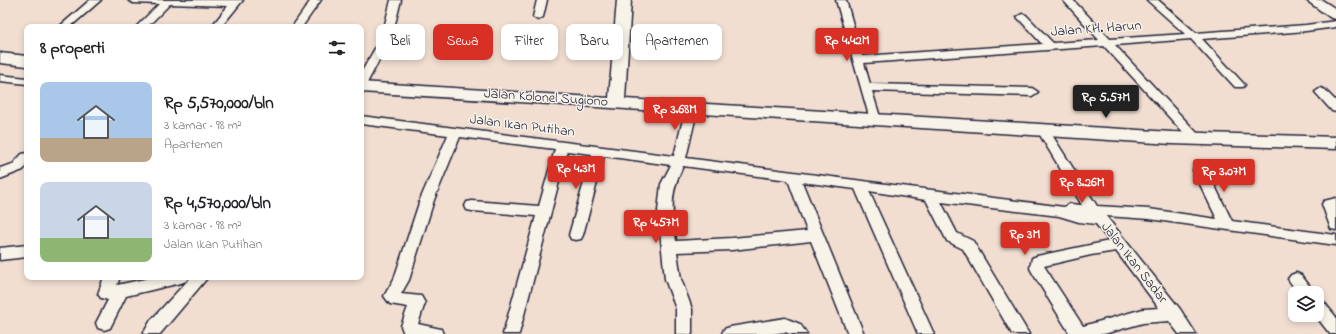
<!DOCTYPE html>
<html lang="id">
<meta charset="utf-8">
<style>
body{margin:0;font-family:"Indie Flower",sans-serif;background:#f6f6f6;color:#202124;height:100vh;display:flex;flex-direction:column;font-size:15px;white-space:nowrap}
*{box-sizing:border-box;margin:0}
p{font-size:13px;color:#757577}
.icon{flex:none;width:22px;height:22px;fill:none;stroke:currentColor;stroke-width:2;stroke-linecap:round;stroke-linejoin:round}
.map{position:relative;flex:1;overflow:hidden}
.side{position:absolute;left:24px;top:24px;width:340px;height:256px;display:flex;flex-direction:column;background:#fff;border-radius:8px;box-shadow:0 2px 6px #0003}
.side>*{flex:none}
.guide{position:absolute;left:376px;top:24px;width:380px;height:36px;display:flex;gap:8px}
.fabs{position:absolute;left:1288px;top:286px;display:grid;gap:8px}
.fabs a{display:grid;place-items:center;width:36px;height:36px;border-radius:8px;background:#fff;box-shadow:0 2px 6px #0003;font-size:20px}
.price{position:absolute;translate:-50% -34px;padding:0 9px;border-radius:4px;background:#d93025;color:#fff;font-size:13px;line-height:26px;filter:drop-shadow(0 1px 2px #0008)}
.price::after{content:'';position:absolute;left:50%;top:24px;width:12px;height:9px;margin-left:-6px;background:inherit;clip-path:polygon(0 0,100% 0,50% 100%)}
.price.active{background:#222;color:#fff}
ul{padding:0;list-style:none}
li{display:flex;align-items:center;gap:12px;height:100px;padding:0 16px}
li span{display:grid;place-items:center;flex:none;width:112px;height:80px;border-radius:8px;color:#555}
li>.icon{margin-inline-start:auto}
span .icon{width:48px;height:48px;fill:#fffc;stroke-width:1}
li b{font-size:17px}
h2{display:flex;justify-content:space-between;align-items:center;height:48px;padding:0 16px;font-size:17px}
.chip{padding:0 14px;border-radius:8px;background:#fff;box-shadow:0 2px 6px #0003;font-size:14px;line-height:36px}
.chip.active{background:#d93025;color:#fff}
.map>svg:first-child{display:block}
.lines{fill:none;stroke-linecap:round;stroke-linejoin:round}
.minor-casing{stroke:#22223b;stroke-width:3}
.secondary-casing{stroke:#22223b;stroke-width:3}
.minor{fill:#f7f3e8;fill-rule:evenodd}
.secondary{fill:#f7f3e8;fill-rule:evenodd}
.labels{text-anchor:middle;dominant-baseline:central;stroke-width:3;stroke-linejoin:round;paint-order:stroke}
.street-label{font-size:14px;fill:#22223b;stroke:#f7f3e8}
</style>
<div class="map">
<svg width="1336" height="334" viewBox="0 0 1336 334">
<rect width="100%" height="100%" fill="#f1ded1"/>
<filter id="ink" filterUnits="userSpaceOnUse"><feTurbulence type="fractalNoise" baseFrequency=".025" numOctaves="2"/><feDisplacementMap in="SourceGraphic" scale="8" xChannelSelector="R" yChannelSelector="G"/><feConvolveMatrix kernelMatrix="1 2 1 2 8 2 1 2 1" color-interpolation-filters="sRGB"/></filter>
<g filter="url(#ink)">
<g class="lines">
<defs>
<path id="minor" d="M90,0H101L70,27H59Z
M128,0H243L221,27H211L228,6L170,4L147,27H136L159,4L133,3Z
M311,0H321L302,27H292Z
M391,0H401L392,36L367,83L361,86V73L382,36Z
M537,0H547L543,17L538,20L533,17Z
M836,0H846L862,56L1042,44L1017,17L1022,14L1026,15L1053,43L1099,40L1063,0H1073L1110,39L1185,34L1147,0H1158L1196,33L1306,25L1336,21V27L1306,31L1202,39L1243,83L1245,85L1243,87H1235L1191,39L1115,45L1199,135L1201,138L1199,141H1191L1104,46L864,63L870,84L1032,88L1038,92L1032,96L872,91L881,120L875,124L871,123Z
M0,75L27,78V84L0,81Z
M1321,88L1325,90L1336,101V112L1332,111L1315,92Z
M692,103L698,107L686,158L1064,207L1070,204L1082,205L1037,130L1043,126L1047,127L1097,206L1149,209L1217,219L1193,170L1195,167H1205L1207,170L1232,221L1336,235V245L1149,219L1106,216L1180,309L1196,334H1179L1169,321L1143,323L1104,334H1070L1032,272L1030,268L1032,258L1037,256L1109,241L1096,224L1079,222L1059,216L941,202L957,233L973,241L1029,334H1012L963,249L947,241L926,200L869,191L934,334H918L855,189L802,182L864,334H848L811,241L732,250L677,252L681,279L692,309V334H676V309L665,279L658,211L661,184L671,165L604,156L583,235L581,239L576,240L571,239L569,235L592,154L567,151L519,334H503L536,216L472,211L467,210L465,206L467,202L472,201L539,206L555,149L460,137L434,200L409,280L401,294L421,296L425,303L418,324L441,329L443,334H404L401,326L408,307L390,304L384,296L394,279L420,200L448,135L361,124V116L674,156L686,107ZM683,166L788,180L807,231L732,238L676,241C672,210 669,195 683,166ZM1116,251L1159,308L1143,309L1083,326L1044,266L1091,255Z
M27,153V165L23,170L0,179V168L13,164L22,154Z
M1336,198V230L1331,229L1322,204L1324,201Z
M27,245V257L0,260V248Z
M1296,273L1301,275L1315,293H1298L1288,279L1291,275Z
M104,277H120L117,285L154,277H189L186,281L181,283L126,296L110,328L104,330L98,328L96,323L108,300L101,298L98,294Z
M191,277H208L160,334H143L151,320Z
M1317,300L1323,301L1336,317V334H1330L1315,315H1317Z
M785,318L800,324L807,334H790L785,332L771,334H722L724,329L730,327Z"/>
<path id="secondary" d="M617,0H631L625,99L1172,132L1336,137V149L1172,144L361,92V82L609,98Z
M1306,0H1322L1336,9V19L1331,18Z
M0,53L27,56V66L0,63Z"/>
</defs>
<use href="#minor" class="minor-casing"/>
<use href="#secondary" class="secondary-casing"/>
<use href="#minor" class="minor"/>
<use href="#secondary" class="secondary"/>
</g>
</g>
<g class="labels">
<g class="street-label">
<text transform="translate(1096 29) rotate(-4)">Jalan KH. Harun</text>
<text transform="translate(546 98) rotate(4)">Jalan Kolonel Sugiono</text>
<text transform="translate(522 126) rotate(7)">Jalan Ikan Putihan</text>
<text transform="translate(1134 263) rotate(52)">Jalan Ikan Sadar</text>
</g>
</g>
</svg>
<div class="fabs">
<a><svg class="icon" aria-label="layers" viewBox="0 0 24 24"><path d="M12 4l9 5-9 5-9-5zM3 14l9 5 9-5"/></svg></a>
</div>
<b class="price" style="left:847px;top:62px">Rp 4.42M</b>
<b class="price active" style="left:1106px;top:119px">Rp 5.57M</b>
<b class="price" style="left:675px;top:131px">Rp 3.68M</b>
<b class="price" style="left:576px;top:190px">Rp 4.3M</b>
<b class="price" style="left:1224px;top:193px">Rp 3.07M</b>
<b class="price" style="left:1082px;top:204px">Rp 8.26M</b>
<b class="price" style="left:656px;top:244px">Rp 4.57M</b>
<b class="price" style="left:1025px;top:256px">Rp 3M</b>
<div class="guide">
<a class="chip">Beli</a>
<a class="chip active">Sewa</a>
<a class="chip">Filter</a>
<a class="chip">Baru</a>
<a class="chip">Apartemen</a>
</div>
<section class="side">
<h2>8 properti<svg class="icon" aria-label="filters" viewBox="0 0 24 24"><path d="M4 7h16M4 17h16"/><circle cx="9" cy="7" r="2"/><circle cx="15" cy="17" r="2"/></svg></h2>
<ul>
<li><span style="background:linear-gradient(#a9c7e8 70%,#b9a48a 0)"><svg class="icon" aria-label="home" viewBox="0 0 24 24"><path d="M3 11l9-7 9 7M6 9v11h12V9"/></svg></span><div><b>Rp 5,570,000/bln</b><p>3 kamar · 98 m²</p><p>Apartemen</p></div></li>
<li><span style="background:linear-gradient(#c9d6e8 70%,#8fb573 0)"><svg class="icon" aria-label="home" viewBox="0 0 24 24"><path d="M3 11l9-7 9 7M6 9v11h12V9"/></svg></span><div><b>Rp 4,570,000/bln</b><p>3 kamar · 98 m²</p><p>Jalan Ikan Putihan</p></div></li>
</ul>
</section>
</div>
